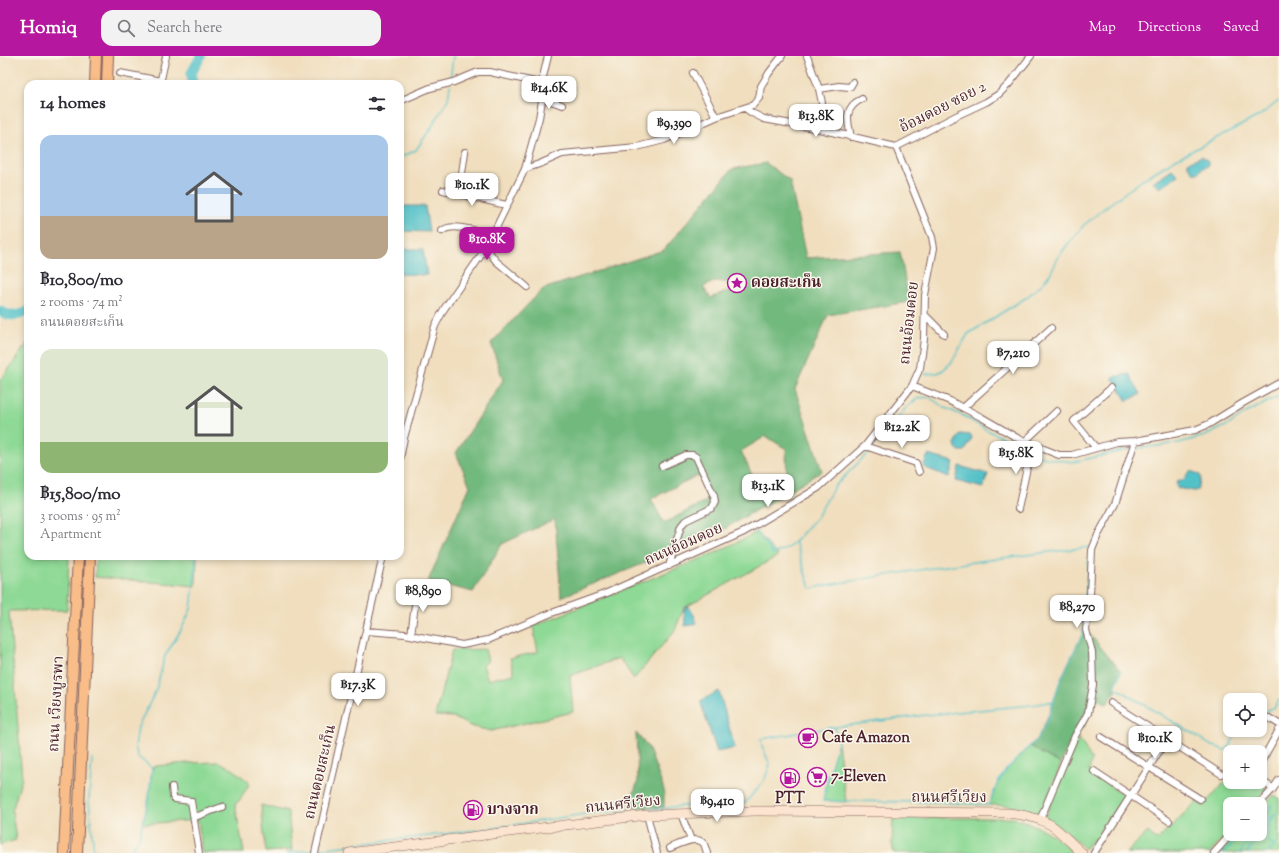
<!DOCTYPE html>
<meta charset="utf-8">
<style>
body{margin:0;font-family:"Sorts Mill Goudy","Noto Serif Thai",serif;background:#f2f2f3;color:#2b2b33;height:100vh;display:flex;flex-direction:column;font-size:15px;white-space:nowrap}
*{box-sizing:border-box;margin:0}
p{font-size:13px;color:#7c7c81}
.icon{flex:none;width:22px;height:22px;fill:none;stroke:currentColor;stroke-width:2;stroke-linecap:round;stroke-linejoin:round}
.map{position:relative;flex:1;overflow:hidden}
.side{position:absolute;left:24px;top:24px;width:380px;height:480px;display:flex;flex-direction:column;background:#fff;border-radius:12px;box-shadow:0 2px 6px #0003}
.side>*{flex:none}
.tools{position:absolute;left:1223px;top:637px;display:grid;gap:8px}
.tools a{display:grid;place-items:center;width:44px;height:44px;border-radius:8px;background:#fff;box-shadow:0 2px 6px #0003;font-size:20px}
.price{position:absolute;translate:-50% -34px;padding:0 9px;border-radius:8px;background:#fff;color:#222;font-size:13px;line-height:26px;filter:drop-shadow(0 1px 2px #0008)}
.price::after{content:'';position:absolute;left:50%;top:24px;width:12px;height:9px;margin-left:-6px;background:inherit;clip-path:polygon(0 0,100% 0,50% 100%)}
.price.active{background:#b5179e;color:#fff}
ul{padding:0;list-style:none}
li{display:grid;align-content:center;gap:8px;height:212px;padding:0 16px}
li span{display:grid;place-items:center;height:124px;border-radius:12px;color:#555}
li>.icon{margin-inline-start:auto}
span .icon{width:72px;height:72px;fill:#fffc;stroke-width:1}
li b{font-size:17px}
h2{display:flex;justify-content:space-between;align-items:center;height:48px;padding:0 16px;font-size:17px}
header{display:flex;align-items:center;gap:24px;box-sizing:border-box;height:56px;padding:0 20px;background:#b5179e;color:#fff}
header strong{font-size:19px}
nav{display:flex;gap:22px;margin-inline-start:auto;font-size:14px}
.search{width:280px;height:36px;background:#f2f2f3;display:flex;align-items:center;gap:10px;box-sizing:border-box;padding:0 14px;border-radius:12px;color:#7c7c81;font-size:15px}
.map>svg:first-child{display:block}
.green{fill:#8ed995;stroke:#6c7c60}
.forest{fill:#72b97e;stroke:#5e6c54;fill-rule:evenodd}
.water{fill:#53c1c8;stroke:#4e707a}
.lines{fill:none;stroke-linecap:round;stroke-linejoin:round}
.stream{stroke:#53c1c8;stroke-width:1.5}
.river{stroke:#53c1c8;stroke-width:10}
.minor-casing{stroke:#84625e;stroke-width:8}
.secondary-casing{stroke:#84625e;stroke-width:10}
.primary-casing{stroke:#84625e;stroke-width:12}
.minor{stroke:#fff;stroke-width:6}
.secondary{stroke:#fce5d0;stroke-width:9}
.primary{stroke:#f8bd89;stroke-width:10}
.labels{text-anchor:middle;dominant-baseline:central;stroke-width:3;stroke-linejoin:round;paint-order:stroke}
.street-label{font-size:15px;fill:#4a1f2b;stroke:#fbf7ec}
.poi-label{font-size:15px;font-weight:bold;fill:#4a1f2b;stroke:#fbf7ec;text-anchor:start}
</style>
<header>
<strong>Homiq</strong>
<div class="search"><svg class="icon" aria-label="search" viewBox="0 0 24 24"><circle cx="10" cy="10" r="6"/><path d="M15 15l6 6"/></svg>Search here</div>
<nav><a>Map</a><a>Directions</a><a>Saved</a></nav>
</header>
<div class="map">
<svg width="1279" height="797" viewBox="0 0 1279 797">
<rect width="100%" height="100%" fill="#fbf7ec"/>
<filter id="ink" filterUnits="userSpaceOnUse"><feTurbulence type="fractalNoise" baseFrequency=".025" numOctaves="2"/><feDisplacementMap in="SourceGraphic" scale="8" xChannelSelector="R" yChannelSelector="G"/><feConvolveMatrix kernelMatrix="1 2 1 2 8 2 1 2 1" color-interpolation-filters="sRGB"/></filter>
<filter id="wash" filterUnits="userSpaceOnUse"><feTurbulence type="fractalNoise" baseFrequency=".012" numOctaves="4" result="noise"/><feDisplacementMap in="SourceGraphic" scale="16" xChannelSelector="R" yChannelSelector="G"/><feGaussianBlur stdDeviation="0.9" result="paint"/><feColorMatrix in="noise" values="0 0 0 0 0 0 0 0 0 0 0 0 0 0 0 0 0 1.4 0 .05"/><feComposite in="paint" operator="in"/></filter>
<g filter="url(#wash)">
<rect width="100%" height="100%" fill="#f0debe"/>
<path class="green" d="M28,286V500H69L67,554L9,555L22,722L12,755L16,784L0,789V323L6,317Z
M757,476L778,500L684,552L675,574L634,623L619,602L570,620L573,656L491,675L470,670L453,661L435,660L452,594L485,593L488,605L483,609L488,624L514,618L510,602L538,596L533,570L717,496Z
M96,500H197L196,530L95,521Z
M1079,682L1092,704L1089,715L1124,740L1097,785L1093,783L1085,793L1069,778L1045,761L1069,703Z
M838,687L846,746L823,745L828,720Z
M1031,690L1041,697L1061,708L1040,759C1023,751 1008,749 989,749L998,726L1007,713Z
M219,706L233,713L250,727L239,745L235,748L244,797H202L198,764L142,768L149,742L152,712L156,710L187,707Z
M1225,725L1228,728L1230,725V726H1258L1267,733L1254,748H1230V775L1210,797H1126L1148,776L1157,784L1196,746L1203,750Z
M1274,739L1279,742V797H1215L1232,778H1260V751Z
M261,749L288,756L292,794L266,796Z
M893,762H1014C1041,770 1054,779 1074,797H894L892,788Z"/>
<path class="forest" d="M766,107L790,125L806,202L900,196L909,246L828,259L795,333L822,415L714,479L561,541L555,463L502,488L473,536L428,525L470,430L456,397L503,324L491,287L543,233L664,194L732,113ZM716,225L744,229L711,242L703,231ZM766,380L786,393L787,427L752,419L741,395ZM698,419L710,443L664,467L651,443Z
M1086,574L1121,615L1115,631L1117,634L1107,648L1096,642L1084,671H1076L1061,708L1041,697L1031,690C1046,673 1052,648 1059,628C1066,611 1074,595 1082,579Z
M636,677L648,691L664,734V751L628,752L638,725Z"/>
<path class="water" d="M1202,100L1208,105V110L1202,112L1198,117H1194L1188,110V106Z
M1172,113L1178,119L1160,132L1153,126Z
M400,150H425L429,176L400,175Z
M400,193H423L427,219L400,218Z
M1129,318L1141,338L1127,345L1112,321Z
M960,378L971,379L972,382L965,395H959L956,392L955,388Z
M928,399L954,406L949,421L923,411Z
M959,410L988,418L983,432L956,425Z
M1190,415L1199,418L1201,421L1198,434L1194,435L1177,432L1176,429L1177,425L1185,423L1186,420Z
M688,550L694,559L697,568L685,570L684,554Z
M719,635L735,692L717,696L700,645Z"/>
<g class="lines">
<path class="stream" d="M450,25L453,0
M400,102L416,94L433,69L448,43L450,29
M925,318L937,317L943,314L951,307L968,278L1027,241L1043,227L1050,218L1059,200L1068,188L1084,169L1107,150L1148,120L1176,103L1259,60L1279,45
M873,391L906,352L918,342L929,341L945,352L964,360L987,374L1029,394
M1135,393L1178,387L1205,380L1230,368L1246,357L1279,340
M1032,395L1045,402L1073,406L1131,393
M756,475L773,498L789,491L800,480L817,461L834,431L871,394
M795,485L810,532
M813,532C905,515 998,502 1090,491
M1121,615L1115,631L1195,679L1210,689L1225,694L1228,692L1239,674
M1054,645L1032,649L926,659L835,671L838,687L828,721L823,745L939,746L989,749L998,726L1007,713L1037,683L1048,663L1059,628L1082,579L1089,501
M1260,668L1269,653L1274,652L1279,644
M92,703L89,745L94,797
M1260,756L1265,751L1272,750L1264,766L1260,770
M317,793L487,773L598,756L643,755L682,750L745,747L764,725L770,709L762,690L761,683L835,671
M129,797L139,782L149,742L152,712L138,701L135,691L138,671L156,634L165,600L181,574L191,553L196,508L194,500
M287,797L313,794
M1224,797L1241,778
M1239,797L1254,778
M1247,797L1275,757L1267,777L1269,786L1275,789L1267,797"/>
<path class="river" d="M193,28L191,18L201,0
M0,255C9,261 19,260 28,255"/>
</g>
</g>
<g filter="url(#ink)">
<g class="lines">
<defs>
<path id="minor" d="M807,0L819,33L822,47L819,73
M120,17L161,25
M693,17L716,61
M160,28L166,0
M819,33L839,30L850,31L853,26
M543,42L562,49
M400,45L430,32L454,26L478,16H490L544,28
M745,52L752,57L764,63L819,73L896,91
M851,81C847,64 844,51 862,43
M896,91L956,60L986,46L999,38L1009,28L1031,0
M525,113L542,107L562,98L637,91L664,84L716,61L753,49L759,42L761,30L769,17L782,0
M443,134L506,149
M459,138L465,96
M442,175C452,166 479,176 492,179
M486,192L496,205L527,231
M925,259L944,278
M912,330L950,345L981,361L1019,383L1059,399H1072L1117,386L1135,385L1195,374L1209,368L1243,347L1279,327
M963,352L1051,272
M1024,386L1057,355
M865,390L916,407L919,416
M1096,392L1074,365L1111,332
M400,403L404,382L435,270L444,253L486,192L525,113L539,62L544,33L543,21L548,0
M662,410L686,399H693L696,401L714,440L715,446L712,452L685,465L681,470L669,510
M1018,453L1032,389
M366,575L405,578L462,589L488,584L549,558L607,537L744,476L818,432L865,390L912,330L920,312L924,283L925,239L934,192L932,181L896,91
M411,579L415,549L417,545L424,541L425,537
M1111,647L1221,718
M1269,662L1279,668
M1101,681L1200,743
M1260,708L1279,674
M1094,715L1169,765
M1260,723L1273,733
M172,731L173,741L175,743L191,745L199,797
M1259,748L1273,733L1279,724
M681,758L691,784
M647,759L657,797
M195,761L222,751
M1040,764L1075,680L1088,657L1093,629L1092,596L1086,574L1090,539L1092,494L1098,479L1115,448L1135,385
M670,792C678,789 698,778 704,788C705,790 706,794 707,797
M315,797L383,500
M1094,797L1167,683
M1214,797L1231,778"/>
<path id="secondary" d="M349,797L500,777L647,759L755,755L1008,757C1023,759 1037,761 1051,769C1061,776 1072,788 1082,797"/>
<path id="primary" d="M95,28L96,0
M107,28L108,0
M64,797L78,500
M77,797L90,500"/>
</defs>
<use href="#minor" class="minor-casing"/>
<use href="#secondary" class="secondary-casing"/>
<use href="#primary" class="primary-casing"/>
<use href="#minor" class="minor"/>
<use href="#secondary" class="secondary"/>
<use href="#primary" class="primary"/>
</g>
</g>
<defs>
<symbol id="sight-ring" viewBox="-11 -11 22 22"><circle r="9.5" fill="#fbf7ec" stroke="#b5179e" stroke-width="1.5"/><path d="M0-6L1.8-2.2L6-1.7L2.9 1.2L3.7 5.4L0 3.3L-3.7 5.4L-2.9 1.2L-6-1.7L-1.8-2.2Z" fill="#b5179e"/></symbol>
<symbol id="cafe-ring" viewBox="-11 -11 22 22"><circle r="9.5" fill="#fbf7ec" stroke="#b5179e" stroke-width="1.5"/><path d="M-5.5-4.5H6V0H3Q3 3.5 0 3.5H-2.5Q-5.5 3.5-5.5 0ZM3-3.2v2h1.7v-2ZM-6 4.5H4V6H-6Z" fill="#b5179e"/></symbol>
<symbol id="supermarket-ring" viewBox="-11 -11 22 22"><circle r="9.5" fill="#fbf7ec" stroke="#b5179e" stroke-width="1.5"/><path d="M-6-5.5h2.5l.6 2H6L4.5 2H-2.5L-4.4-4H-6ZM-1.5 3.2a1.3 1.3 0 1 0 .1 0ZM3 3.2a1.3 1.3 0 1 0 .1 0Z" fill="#b5179e"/></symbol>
<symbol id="fuel-ring" viewBox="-11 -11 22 22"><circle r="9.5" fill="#fbf7ec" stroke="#b5179e" stroke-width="1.5"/><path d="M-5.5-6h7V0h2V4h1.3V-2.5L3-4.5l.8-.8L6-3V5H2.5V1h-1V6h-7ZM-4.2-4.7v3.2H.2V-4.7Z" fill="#b5179e"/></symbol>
</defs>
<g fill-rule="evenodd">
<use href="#sight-ring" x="726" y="216" width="22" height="22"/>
<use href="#cafe-ring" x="797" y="671" width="22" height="22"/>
<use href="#supermarket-ring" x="806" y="710" width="22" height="22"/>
<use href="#fuel-ring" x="779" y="711" width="22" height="22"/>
<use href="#fuel-ring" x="462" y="743" width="22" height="22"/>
</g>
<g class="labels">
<g class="street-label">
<text transform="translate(943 52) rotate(-27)">อ้อมดอย ซอย 2</text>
<text transform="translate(910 267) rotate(-84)">ถนนอ้อมดอย</text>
<text transform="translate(684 489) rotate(-24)">ถนนอ้อมดอย</text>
<text transform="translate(57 648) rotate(-87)">ถนน เวียงบูรพา</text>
<text transform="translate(321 716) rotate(-77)">ถนนดอยสะเก็น</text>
<text x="949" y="742">ถนนศรีเวียง</text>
<text transform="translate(623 749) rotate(-6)">ถนนศรีเวียง</text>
</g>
<g class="poi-label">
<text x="751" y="227">ดอยสะเก็น</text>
<text x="822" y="682">Cafe Amazon</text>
<text x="831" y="721">7-Eleven</text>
<text x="790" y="743" text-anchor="middle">PTT</text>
<text x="487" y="754">บางจาก</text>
</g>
</g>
</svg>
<div class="tools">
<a><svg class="icon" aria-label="locate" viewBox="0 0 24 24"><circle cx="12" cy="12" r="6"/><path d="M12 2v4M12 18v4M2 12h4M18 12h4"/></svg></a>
<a>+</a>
<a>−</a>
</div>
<b class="price" style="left:549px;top:54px">฿14.6K</b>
<b class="price" style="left:816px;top:82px">฿13.8K</b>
<b class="price" style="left:674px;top:89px">฿9,390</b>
<b class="price" style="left:472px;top:151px">฿10.1K</b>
<b class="price active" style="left:487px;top:205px">฿10.8K</b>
<b class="price" style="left:1013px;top:319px">฿7,210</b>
<b class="price" style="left:902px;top:393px">฿12.2K</b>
<b class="price" style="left:1016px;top:419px">฿15.8K</b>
<b class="price" style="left:768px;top:452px">฿13.1K</b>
<b class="price" style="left:423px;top:557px">฿8,890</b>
<b class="price" style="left:1077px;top:573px">฿8,270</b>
<b class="price" style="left:358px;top:651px">฿17.3K</b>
<b class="price" style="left:1155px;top:704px">฿10.1K</b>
<b class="price" style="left:717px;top:767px">฿9,410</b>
<section class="side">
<h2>14 homes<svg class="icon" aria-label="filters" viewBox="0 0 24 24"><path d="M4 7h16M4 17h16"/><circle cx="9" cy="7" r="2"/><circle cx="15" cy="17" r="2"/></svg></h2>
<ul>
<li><span style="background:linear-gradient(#a9c7e8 65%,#b9a48a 0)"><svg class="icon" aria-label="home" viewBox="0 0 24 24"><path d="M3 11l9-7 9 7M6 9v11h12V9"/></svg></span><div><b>฿10,800/mo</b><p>2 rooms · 74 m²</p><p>ถนนดอยสะเก็น</p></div></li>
<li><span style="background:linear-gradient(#dfe7d0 75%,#8fb573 0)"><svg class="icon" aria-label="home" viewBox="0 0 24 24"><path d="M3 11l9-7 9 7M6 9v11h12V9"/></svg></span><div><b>฿15,800/mo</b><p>3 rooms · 95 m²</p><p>Apartment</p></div></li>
</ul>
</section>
</div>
